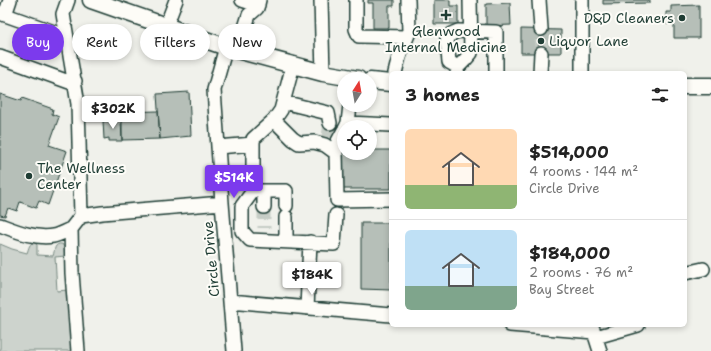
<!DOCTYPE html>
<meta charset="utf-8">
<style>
body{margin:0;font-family:"Shantell Sans",sans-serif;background:#f2f2f2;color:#222;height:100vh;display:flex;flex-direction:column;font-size:15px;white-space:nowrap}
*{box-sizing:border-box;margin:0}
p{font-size:13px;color:#767676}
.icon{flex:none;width:22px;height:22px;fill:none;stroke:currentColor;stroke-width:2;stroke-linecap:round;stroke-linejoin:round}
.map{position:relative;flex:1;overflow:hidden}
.panel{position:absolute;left:389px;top:71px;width:298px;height:256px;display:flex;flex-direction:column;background:#fff;border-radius:6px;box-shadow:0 2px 6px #0003}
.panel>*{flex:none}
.top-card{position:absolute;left:12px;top:24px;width:317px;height:36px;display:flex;gap:8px}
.needle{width:26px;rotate:11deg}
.controls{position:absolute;left:337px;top:72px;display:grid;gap:8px}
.controls a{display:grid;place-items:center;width:40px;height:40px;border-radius:50%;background:#fff;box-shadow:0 2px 6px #0003;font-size:20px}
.price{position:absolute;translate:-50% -34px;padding:0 9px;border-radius:4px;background:#fff;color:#222;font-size:13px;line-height:26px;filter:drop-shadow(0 1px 2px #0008)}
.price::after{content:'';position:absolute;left:50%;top:24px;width:12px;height:9px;margin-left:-6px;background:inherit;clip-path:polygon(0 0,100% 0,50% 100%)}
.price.active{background:#7c3aed;color:#fff}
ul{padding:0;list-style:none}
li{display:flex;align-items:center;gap:12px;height:100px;padding:0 16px}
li+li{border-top:1px solid #e0e0e0}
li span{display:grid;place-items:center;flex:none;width:112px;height:80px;border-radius:6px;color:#555}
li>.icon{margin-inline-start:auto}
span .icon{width:48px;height:48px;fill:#fffc;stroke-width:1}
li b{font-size:17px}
h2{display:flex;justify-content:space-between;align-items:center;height:48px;padding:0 16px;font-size:17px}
.tag{padding:0 14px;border-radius:18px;background:#fff;box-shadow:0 2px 6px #0003;font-size:14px;line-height:36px}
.tag.active{background:#7c3aed;color:#fff}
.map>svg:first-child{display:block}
.green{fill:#cdd3cd;stroke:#768880}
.building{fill:#b6bfb8;stroke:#1f3d34}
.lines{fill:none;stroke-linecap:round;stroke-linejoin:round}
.minor-tunnel{stroke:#c6cdc6;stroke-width:13;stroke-dasharray:13 6;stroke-linecap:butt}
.minor-casing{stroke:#1f3d34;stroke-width:16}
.major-casing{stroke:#1f3d34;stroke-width:19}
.minor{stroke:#fdfcf7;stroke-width:13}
.major{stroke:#fdfcf7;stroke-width:16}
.poi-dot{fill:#1f3d34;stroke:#fdfcf7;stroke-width:1.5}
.labels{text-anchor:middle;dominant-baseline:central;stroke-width:4;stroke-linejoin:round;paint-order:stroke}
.poi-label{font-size:14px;fill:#1f3d34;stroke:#fdfcf7;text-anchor:start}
.street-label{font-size:14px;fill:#1f3d34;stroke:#fdfcf7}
</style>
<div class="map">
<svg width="711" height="351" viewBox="0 0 711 351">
<rect width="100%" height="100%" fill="#f0f1eb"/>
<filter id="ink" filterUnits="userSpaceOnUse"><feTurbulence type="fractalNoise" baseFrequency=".025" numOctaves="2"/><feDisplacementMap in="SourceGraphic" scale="8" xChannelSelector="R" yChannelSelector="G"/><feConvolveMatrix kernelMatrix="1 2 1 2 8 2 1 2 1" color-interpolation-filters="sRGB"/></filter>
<g filter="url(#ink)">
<path class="green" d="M35,242L37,245V255L53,256C55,250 54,243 62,244L64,247L65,255V256L55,257L57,291L68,290L73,351H0V244L12,249L27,253C29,248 29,243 35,242Z"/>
<path class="building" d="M368,0H394V6H389V28H373V3H368Z
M434,0H450V6H458V24H434Z
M603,0H650V3L603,4Z
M510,3L511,25L486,26V4Z
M699,5V38H674V24H666V12H671V6Z
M521,29L561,30V53H521Z
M189,92L191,136L160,139L157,94Z
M0,94L21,101L22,98L53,109L52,114L59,117L49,145L67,151L48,205L39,201L36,208L20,202L17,211L8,208L5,216L0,215Z
M158,111L160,139L122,140V112Z
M121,120L122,141H109V138L104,139L103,121Z
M343,150H344V153H370V150H391V189H343Z
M361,223H391V290L361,289Z"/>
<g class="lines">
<path class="minor-tunnel" d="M541,53V29
M328,137L330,123
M264,207V228"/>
<defs>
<path id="minor" d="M68,0L63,14L78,104L81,216
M242,0L258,5
M321,0L323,73
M356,0V29L359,36L407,37
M539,0L541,29
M582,0V73
M0,13L62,35H66
M5,15L10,0
M166,26L176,0
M226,47L214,90L222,203L234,351
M238,50L249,15L257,8L259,0
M0,57L69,82L75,81
M458,67L465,60L471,53L470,0
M395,73L399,57L409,32L408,0
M457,73L458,67L449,62L447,40L451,34L458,31L496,32V73
M540,73L541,53
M283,102L328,113L330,123
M274,120L293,139L299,143L314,142L325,145L336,153L337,200L391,199
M348,123L391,125
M346,127L348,123L350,105
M218,147L253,144
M336,153L338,141L344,130
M253,191L242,206V231L250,240L334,244L336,215
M286,206V191H253V139L274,120L281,110L293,65
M264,207V191
M0,225C16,231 35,239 53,236C59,235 65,231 71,229
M286,241V217
M685,273L703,269
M230,301L391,315
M307,308L310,242
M510,325L594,332
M593,329L600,351
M596,337L638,325
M78,351L72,273L71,229L81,216L102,213L222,203"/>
<path id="major" d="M91,0L226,47L323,73L358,79
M370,81L391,83
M685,86H711"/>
</defs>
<use href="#minor" class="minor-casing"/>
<use href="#major" class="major-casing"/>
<use href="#minor" class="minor"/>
<use href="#major" class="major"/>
</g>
</g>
<g class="poi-dot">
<path d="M444 9h4v4h4v4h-4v4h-4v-4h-4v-4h4z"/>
<circle cx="682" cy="18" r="4"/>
<circle cx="541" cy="41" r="4"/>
<circle cx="29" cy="176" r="4"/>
</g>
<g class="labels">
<g class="poi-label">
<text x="674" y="18" text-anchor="end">D&amp;D Cleaners</text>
<text x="446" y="31" text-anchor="middle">Glenwood<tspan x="446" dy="16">Internal Medicine</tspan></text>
<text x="549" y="41">Liquor Lane</text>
<text x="37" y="168">The Wellness<tspan x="37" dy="16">Center</tspan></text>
</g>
<g class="street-label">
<text transform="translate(211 259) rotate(-95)">Circle Drive</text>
</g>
</g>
</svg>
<div class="controls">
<a><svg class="needle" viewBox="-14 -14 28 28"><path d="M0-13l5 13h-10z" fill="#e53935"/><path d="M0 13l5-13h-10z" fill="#767676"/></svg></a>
<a><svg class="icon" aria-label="locate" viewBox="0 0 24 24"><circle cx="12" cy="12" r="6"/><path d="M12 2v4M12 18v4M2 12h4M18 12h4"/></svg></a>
</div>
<b class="price" style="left:113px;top:130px">$302K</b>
<b class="price active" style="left:234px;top:199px">$514K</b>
<b class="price" style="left:312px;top:296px">$184K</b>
<div class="top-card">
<a class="tag active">Buy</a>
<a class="tag">Rent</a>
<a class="tag">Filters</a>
<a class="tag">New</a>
</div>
<section class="panel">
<h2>3 homes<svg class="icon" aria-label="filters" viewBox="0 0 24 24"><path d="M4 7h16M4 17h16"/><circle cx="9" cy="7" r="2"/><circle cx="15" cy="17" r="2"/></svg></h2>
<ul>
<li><span style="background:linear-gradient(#ffd9b3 70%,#8fb573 0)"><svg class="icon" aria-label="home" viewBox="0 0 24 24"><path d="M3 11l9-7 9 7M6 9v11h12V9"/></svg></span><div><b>$514,000</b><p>4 rooms · 144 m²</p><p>Circle Drive</p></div></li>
<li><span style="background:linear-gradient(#bfe0f5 70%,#7fa58c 0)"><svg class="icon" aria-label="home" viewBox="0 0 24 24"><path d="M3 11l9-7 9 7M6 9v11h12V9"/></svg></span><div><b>$184,000</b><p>2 rooms · 76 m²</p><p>Bay Street</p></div></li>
</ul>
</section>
</div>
